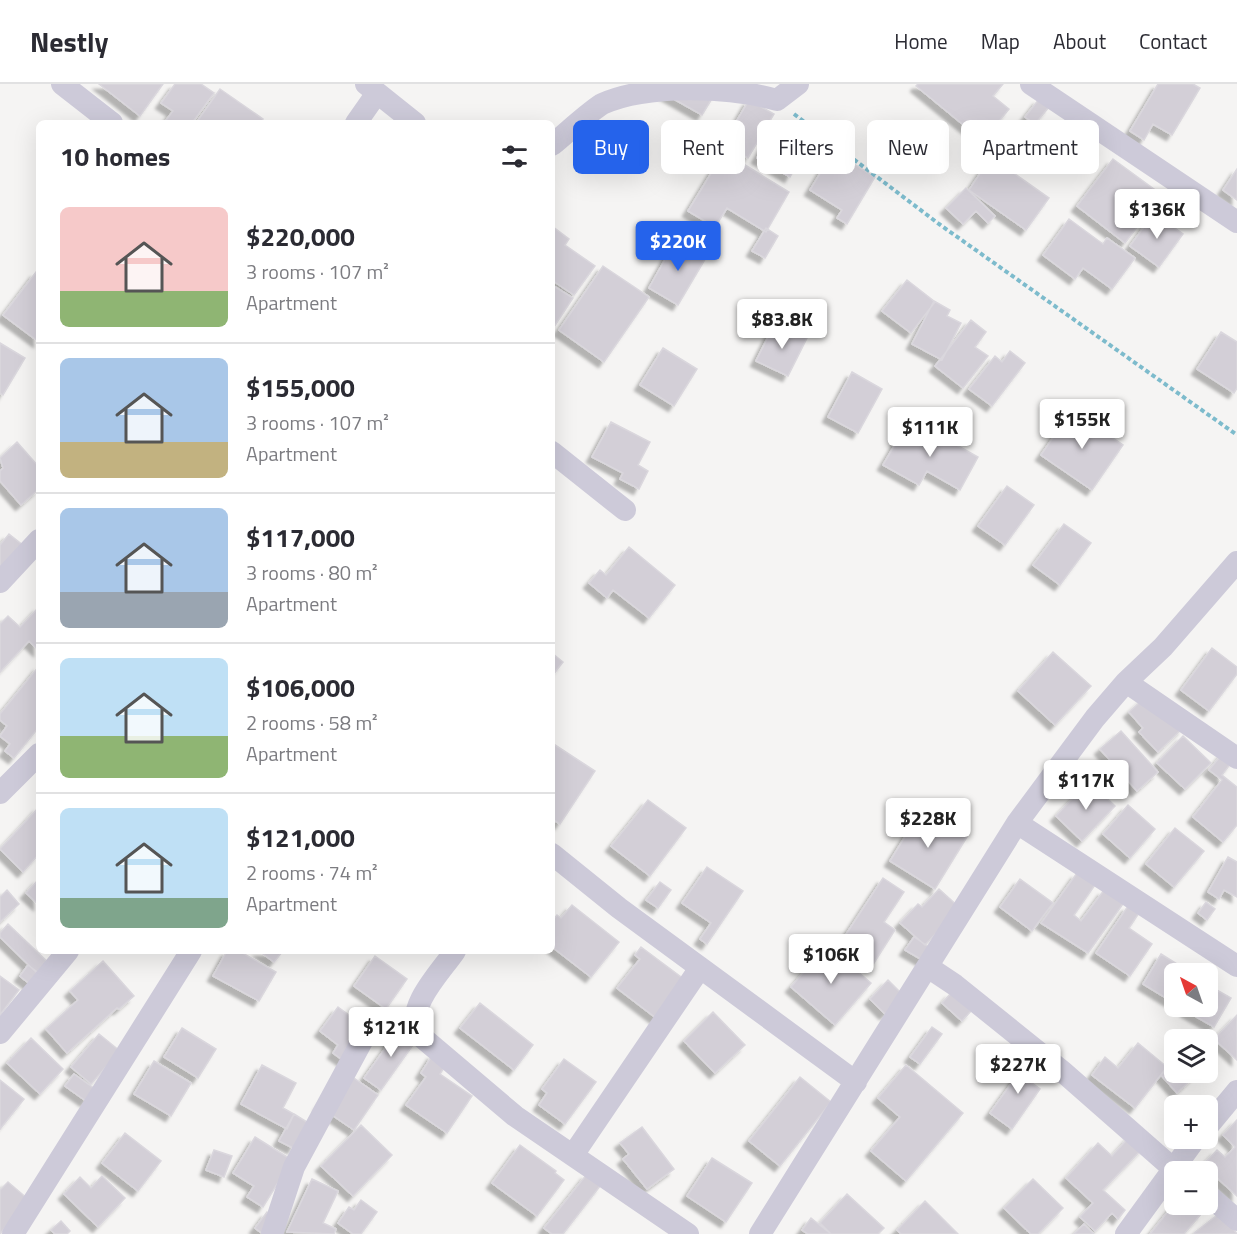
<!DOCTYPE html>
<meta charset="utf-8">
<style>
body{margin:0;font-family:"Titillium Web",sans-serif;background:#f7f7f7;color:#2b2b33;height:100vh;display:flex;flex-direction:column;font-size:22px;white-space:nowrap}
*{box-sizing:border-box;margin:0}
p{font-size:20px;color:#7c7c81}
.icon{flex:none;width:33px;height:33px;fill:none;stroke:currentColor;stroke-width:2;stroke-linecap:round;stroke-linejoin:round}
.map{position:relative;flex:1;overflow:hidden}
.panel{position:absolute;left:36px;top:36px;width:519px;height:834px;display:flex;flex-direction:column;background:#fff;border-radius:9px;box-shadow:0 6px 24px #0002}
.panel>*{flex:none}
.top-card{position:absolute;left:573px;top:36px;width:570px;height:54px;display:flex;gap:12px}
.needle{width:39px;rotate:320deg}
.tools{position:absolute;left:1164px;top:879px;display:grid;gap:12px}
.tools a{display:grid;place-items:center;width:54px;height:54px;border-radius:9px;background:#fff;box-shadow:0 6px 24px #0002;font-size:30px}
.price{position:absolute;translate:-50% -51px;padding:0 14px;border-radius:6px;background:#fff;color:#222;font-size:20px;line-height:39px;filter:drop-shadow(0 2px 3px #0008)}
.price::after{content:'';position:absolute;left:50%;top:36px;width:18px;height:14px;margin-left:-9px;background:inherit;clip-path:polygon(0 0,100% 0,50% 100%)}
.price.on{background:#2563eb;color:#fff}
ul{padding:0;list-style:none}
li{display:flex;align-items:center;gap:18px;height:150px;padding:0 24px}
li+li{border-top:2px solid #e1e1e2}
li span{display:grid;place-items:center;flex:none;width:168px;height:120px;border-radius:9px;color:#555}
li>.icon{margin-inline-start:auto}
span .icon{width:72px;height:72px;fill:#fffc;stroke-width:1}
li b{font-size:26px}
h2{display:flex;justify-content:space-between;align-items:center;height:72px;padding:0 24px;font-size:26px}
.tag{padding:0 21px;border-radius:9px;background:#fff;box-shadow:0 6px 24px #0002;font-size:21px;line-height:54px}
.tag.on{background:#2563eb;color:#fff}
header{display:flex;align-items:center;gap:36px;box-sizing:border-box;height:84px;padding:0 30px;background:#fff;border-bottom:2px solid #e1e1e2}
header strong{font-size:28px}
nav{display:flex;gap:33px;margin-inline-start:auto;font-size:21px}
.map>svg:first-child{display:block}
.building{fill:#d3cfd7;stroke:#dad7dd;stroke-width:1.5;filter:url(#shadow)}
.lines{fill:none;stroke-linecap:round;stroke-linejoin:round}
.path{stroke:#7dbbcc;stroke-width:4;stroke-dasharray:4.5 3;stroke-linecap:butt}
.street{stroke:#cdcad9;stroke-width:22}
</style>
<header>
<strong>Nestly</strong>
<nav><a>Home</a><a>Map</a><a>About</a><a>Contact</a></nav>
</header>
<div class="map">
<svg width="1237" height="1150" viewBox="0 0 1237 1150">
<defs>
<filter id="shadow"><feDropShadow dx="-5.5" dy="5.5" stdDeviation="1.5" flood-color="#0004"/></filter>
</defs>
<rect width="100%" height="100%" fill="#f5f4f3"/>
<path class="building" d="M99,0H163L140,32Z
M175,0H201L214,9L192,39H164L173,27L161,19Z
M721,0L702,31L649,1Z
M918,0H1003L993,12L1009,25L983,57L916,2Z
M1158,0H1193L1200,4L1172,51L1153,40L1144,56L1130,47Z
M220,5L263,35L261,39H196Z
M1039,15L1049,23L1035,40L1025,33Z
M749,16L774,30L748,74L723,60Z
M777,37L808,54L811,48L823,55L812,74L803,70L790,93L757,74Z
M823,61L875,93L847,140L837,134L842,126L810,106L824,83L813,77Z
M724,68L789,108L766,148L727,124L715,143L688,127Z
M991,73L1049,114L1026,146L969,106Z
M1113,75L1162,111L1125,159L1077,122Z
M1237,85V116L1223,106Z
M966,104L995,132L988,139L976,127L963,140L946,124Z
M1154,129L1183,150L1159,183L1130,162Z
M1069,135L1103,160L1107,154L1135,174L1112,205L1083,184L1075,195L1043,171Z
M552,142L569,155L565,161L595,182L574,211L552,196Z
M766,144L778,152L765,174L752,167Z
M677,154L707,172L678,221L649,204Z
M603,182L649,213L604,278L559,246Z
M36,188L39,190V258L3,231Z
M907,196L935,218L911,249L882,227Z
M552,201L573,214L554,243L552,242Z
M934,217L950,226L947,232L961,239L942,276L912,260Z
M971,236L986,248L975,263L988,272L963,304L935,282Z
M775,239L807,254L788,292L756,277Z
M1221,248L1237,258V304L1234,309L1197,285Z
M0,259L25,274L3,311L0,309Z
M663,264L697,285L674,322L640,301Z
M1010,267L1025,279L992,322L969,305L995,272L1002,278Z
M852,288L882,305L858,349L828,333Z
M1072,326L1123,361L1092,406L1041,371Z
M611,338L650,358L638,381L648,387L639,405L620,395L623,389L592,373Z
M923,342L978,373L960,406L927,387L919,401L883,381L905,343L919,351Z
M17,358L39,383V405L21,421L0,397V387L3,384L0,374Z
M1007,402L1034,421L1005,461L978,442Z
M1064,440L1091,459L1060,501L1033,481Z
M9,450L29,466L0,485V461Z
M629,463L675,501L649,534L613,506L607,514L589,499L600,486L606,491Z
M39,523V567L29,557L0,588V540L8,532L20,543Z
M1212,564L1237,583V590L1209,627L1181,606Z
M1053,568L1091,602L1055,641L1018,607Z
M552,569L563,578L552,592Z
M39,582V643L14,674L5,667L10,660L0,652L7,642L0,636V630Z
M1151,608L1183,644L1158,668L1139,648L1143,644L1129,628Z
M1121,647L1158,688L1137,707L1100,665Z
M1183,652L1211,679L1185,705L1157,679Z
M552,659L595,687L560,740L552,735Z
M1224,668L1234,675L1222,691L1237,703V741L1223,758L1193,733L1222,696L1209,686Z
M1089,697L1115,722L1082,757L1056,732Z
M648,716L686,744L650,792L611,762Z
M1128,721L1155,745L1130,774L1103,750Z
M39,723V770L23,788L0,765Z
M922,725L967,753L935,805L890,777Z
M1175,744L1204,767L1174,803L1146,780Z
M1228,773L1237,778V813L1224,806L1219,815L1208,808Z
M707,783L743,807L707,860L700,855L711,839L682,819Z
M1077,789L1095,801L1074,831L1081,837L1104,806L1123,820L1088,869L1041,839Z
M883,794L904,808L884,838L895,846L874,879L841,858Z
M39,795V821L26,809Z
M1020,795L1053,819L1032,847L1000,823Z
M660,798L671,806L658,824L646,816Z
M939,805L960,824L925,861L900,839L918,820L922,823Z
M7,806L19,820L0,838V813Z
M1206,818L1215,825L1207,836L1198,829Z
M572,821L619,858L591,893L552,863V837L557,831L561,834Z
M1128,822L1139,829L1129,844L1152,860L1130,892L1096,869Z
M8,840L50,880L39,891L0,853V849Z
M914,853L932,865L924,877L905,866Z
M827,861L871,899L835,941L791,903Z
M641,863L685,896L656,934L617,904L640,875L635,871Z
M227,867H239L276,888L259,917L213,892Z
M259,867H283L274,878Z
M1161,870L1193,890H1174V919L1143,900Z
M375,872L407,895L386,925L354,902Z
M103,877L134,912L119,925L117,924L67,969L46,945L78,916L70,907Z
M28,881L40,890L31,901L20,892Z
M0,892L19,906L0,931Z
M888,896L904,912L885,930L870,915Z
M1208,901L1231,914L1214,943L1186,927L1189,922H1208Z
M951,909L971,927L962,937L942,919Z
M480,919L533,961L514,986L460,944Z
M338,923L375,950L351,982L333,969L338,961L320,947Z
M713,928L745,961L715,989L684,957Z
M1237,931V976L1214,955Z
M401,942L418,954L381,1006L364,994Z
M932,943L942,950L920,980L910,973Z
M182,944L216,965L198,994L164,973Z
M99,950L120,967L91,1000L71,983Z
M31,954L63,985L40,1010L7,979Z
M1138,959L1167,983L1135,1024L1092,991L1105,973L1118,984Z
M1033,969L1043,976L1028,996L1040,1005L1012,1045L990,1029Z
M433,970L447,979L440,990L472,1012L447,1049L406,1021L426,993L421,989Z
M564,975L596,998L565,1040L539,1021L547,1009L542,1005Z
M154,977L191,999L171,1032L134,1010Z
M1174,978V988H1199L1177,1009L1161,991Z
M262,981L296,999L283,1024L294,1030L287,1045L241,1020Z
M906,981L963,1029L906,1097L871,1067L900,1033L878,1014Z
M344,987L378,1011L354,1046L319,1022Z
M74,990L95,1005L86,1017L65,1002Z
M800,993L831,1018L780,1082L749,1057Z
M0,996L24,1015L0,1045Z
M294,1030L307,1038L293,1064L279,1057Z
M1237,1036V1112L1203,1081L1217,1066L1225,1073L1235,1063L1223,1051Z
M361,1041L392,1071L353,1112L321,1082Z
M642,1043L674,1085L647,1105L623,1075L629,1070L620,1059Z
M125,1049L161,1077L138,1107L102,1079Z
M1131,1051L1144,1063L1103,1106L1125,1126L1118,1135L1112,1129L1095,1147L1080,1133L1093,1119L1066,1094L1098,1059L1112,1072Z
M255,1053L292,1076L263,1123L247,1113L254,1102L233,1089Z
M520,1061L556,1087L555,1089L564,1096L537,1132L492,1099Z
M214,1066L232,1072L224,1093L206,1086Z
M712,1074L752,1099L726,1138L687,1112Z
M587,1090L601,1101L563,1150H552L544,1144Z
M102,1092L125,1114L98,1143L64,1110L80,1093L91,1104Z
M312,1095L338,1107L323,1139L336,1145L334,1150L287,1148Z
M1033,1095L1063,1124L1038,1150H1031L1004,1124Z
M8,1098L28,1115L0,1150V1106Z
M847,1110L884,1144L878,1150H831L820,1139Z
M361,1116L377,1128L361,1150H353L338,1139L349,1123L354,1126Z
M925,1117L958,1150H901L897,1146Z
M1174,1120H1192L1202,1129L1184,1150H1150Z
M267,1128L280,1138L263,1150L255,1144Z
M1221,1128L1237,1150H1195L1194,1149Z
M811,1134L831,1150H808L802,1146Z
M61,1137L70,1147L67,1150H55L51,1146Z
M1084,1140L1094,1150H1074Z"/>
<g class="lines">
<path class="path" d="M794,30L939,140L1237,351"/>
<path class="street" d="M62,0L112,39
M366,0L415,39
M1031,0L1237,138
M356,39L377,9
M552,61C568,48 584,32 602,20C647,0 728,2 777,16L798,0
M552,368L625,426
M0,498L39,456
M1126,598L1237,674
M0,709L39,670
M1017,739L1237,882
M552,770L619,824L856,998
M455,867C440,889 407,921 417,949L515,1032L688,1150
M928,883L955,901L1062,987L1177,1088
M0,949L68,867
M1208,1042L1237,1007
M573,1071L700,884
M1208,1111L1237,1136
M13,1150L191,867
M272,1150L294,1083L362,957
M760,1150L1017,739L1095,634L1126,598L1163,563L1237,478
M1126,1150L1196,1054"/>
</g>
</svg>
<div class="tools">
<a><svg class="needle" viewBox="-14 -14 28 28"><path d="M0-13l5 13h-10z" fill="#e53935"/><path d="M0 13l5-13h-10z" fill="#7c7c81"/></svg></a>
<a><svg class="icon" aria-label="layers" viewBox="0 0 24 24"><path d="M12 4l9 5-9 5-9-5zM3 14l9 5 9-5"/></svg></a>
<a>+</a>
<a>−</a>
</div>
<b class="price" style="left:1157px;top:156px">$136K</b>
<b class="price on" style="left:678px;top:188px">$220K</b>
<b class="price" style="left:782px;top:266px">$83.8K</b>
<b class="price" style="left:1082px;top:366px">$155K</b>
<b class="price" style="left:930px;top:374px">$111K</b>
<b class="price" style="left:1086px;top:727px">$117K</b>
<b class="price" style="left:928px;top:765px">$228K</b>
<b class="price" style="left:831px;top:901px">$106K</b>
<b class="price" style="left:391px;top:974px">$121K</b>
<b class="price" style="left:1018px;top:1011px">$227K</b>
<div class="top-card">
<a class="tag on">Buy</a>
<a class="tag">Rent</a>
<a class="tag">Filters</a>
<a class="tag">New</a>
<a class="tag">Apartment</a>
</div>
<section class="panel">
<h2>10 homes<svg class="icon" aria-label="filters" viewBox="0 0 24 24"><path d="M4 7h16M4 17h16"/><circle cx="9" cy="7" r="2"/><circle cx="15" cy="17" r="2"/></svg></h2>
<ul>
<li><span style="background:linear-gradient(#f6c9c9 70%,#8fb573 0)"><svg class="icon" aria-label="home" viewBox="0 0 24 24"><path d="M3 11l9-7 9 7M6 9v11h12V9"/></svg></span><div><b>$220,000</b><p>3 rooms · 107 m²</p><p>Apartment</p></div></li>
<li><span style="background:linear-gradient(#a9c7e8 70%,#c2b280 0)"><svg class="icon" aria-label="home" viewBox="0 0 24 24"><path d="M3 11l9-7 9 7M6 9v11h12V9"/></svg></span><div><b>$155,000</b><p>3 rooms · 107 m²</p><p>Apartment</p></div></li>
<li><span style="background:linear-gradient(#a9c7e8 70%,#9aa5b1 0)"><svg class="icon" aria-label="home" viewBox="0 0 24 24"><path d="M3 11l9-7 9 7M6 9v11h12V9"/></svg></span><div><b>$117,000</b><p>3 rooms · 80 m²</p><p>Apartment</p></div></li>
<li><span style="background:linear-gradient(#bfe0f5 65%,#8fb573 0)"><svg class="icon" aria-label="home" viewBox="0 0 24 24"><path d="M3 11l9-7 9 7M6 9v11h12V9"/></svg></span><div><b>$106,000</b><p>2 rooms · 58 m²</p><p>Apartment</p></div></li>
<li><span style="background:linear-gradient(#bfe0f5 75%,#7fa58c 0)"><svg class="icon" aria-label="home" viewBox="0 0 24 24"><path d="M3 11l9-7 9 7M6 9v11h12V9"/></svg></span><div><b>$121,000</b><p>2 rooms · 74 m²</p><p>Apartment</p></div></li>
</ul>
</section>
</div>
